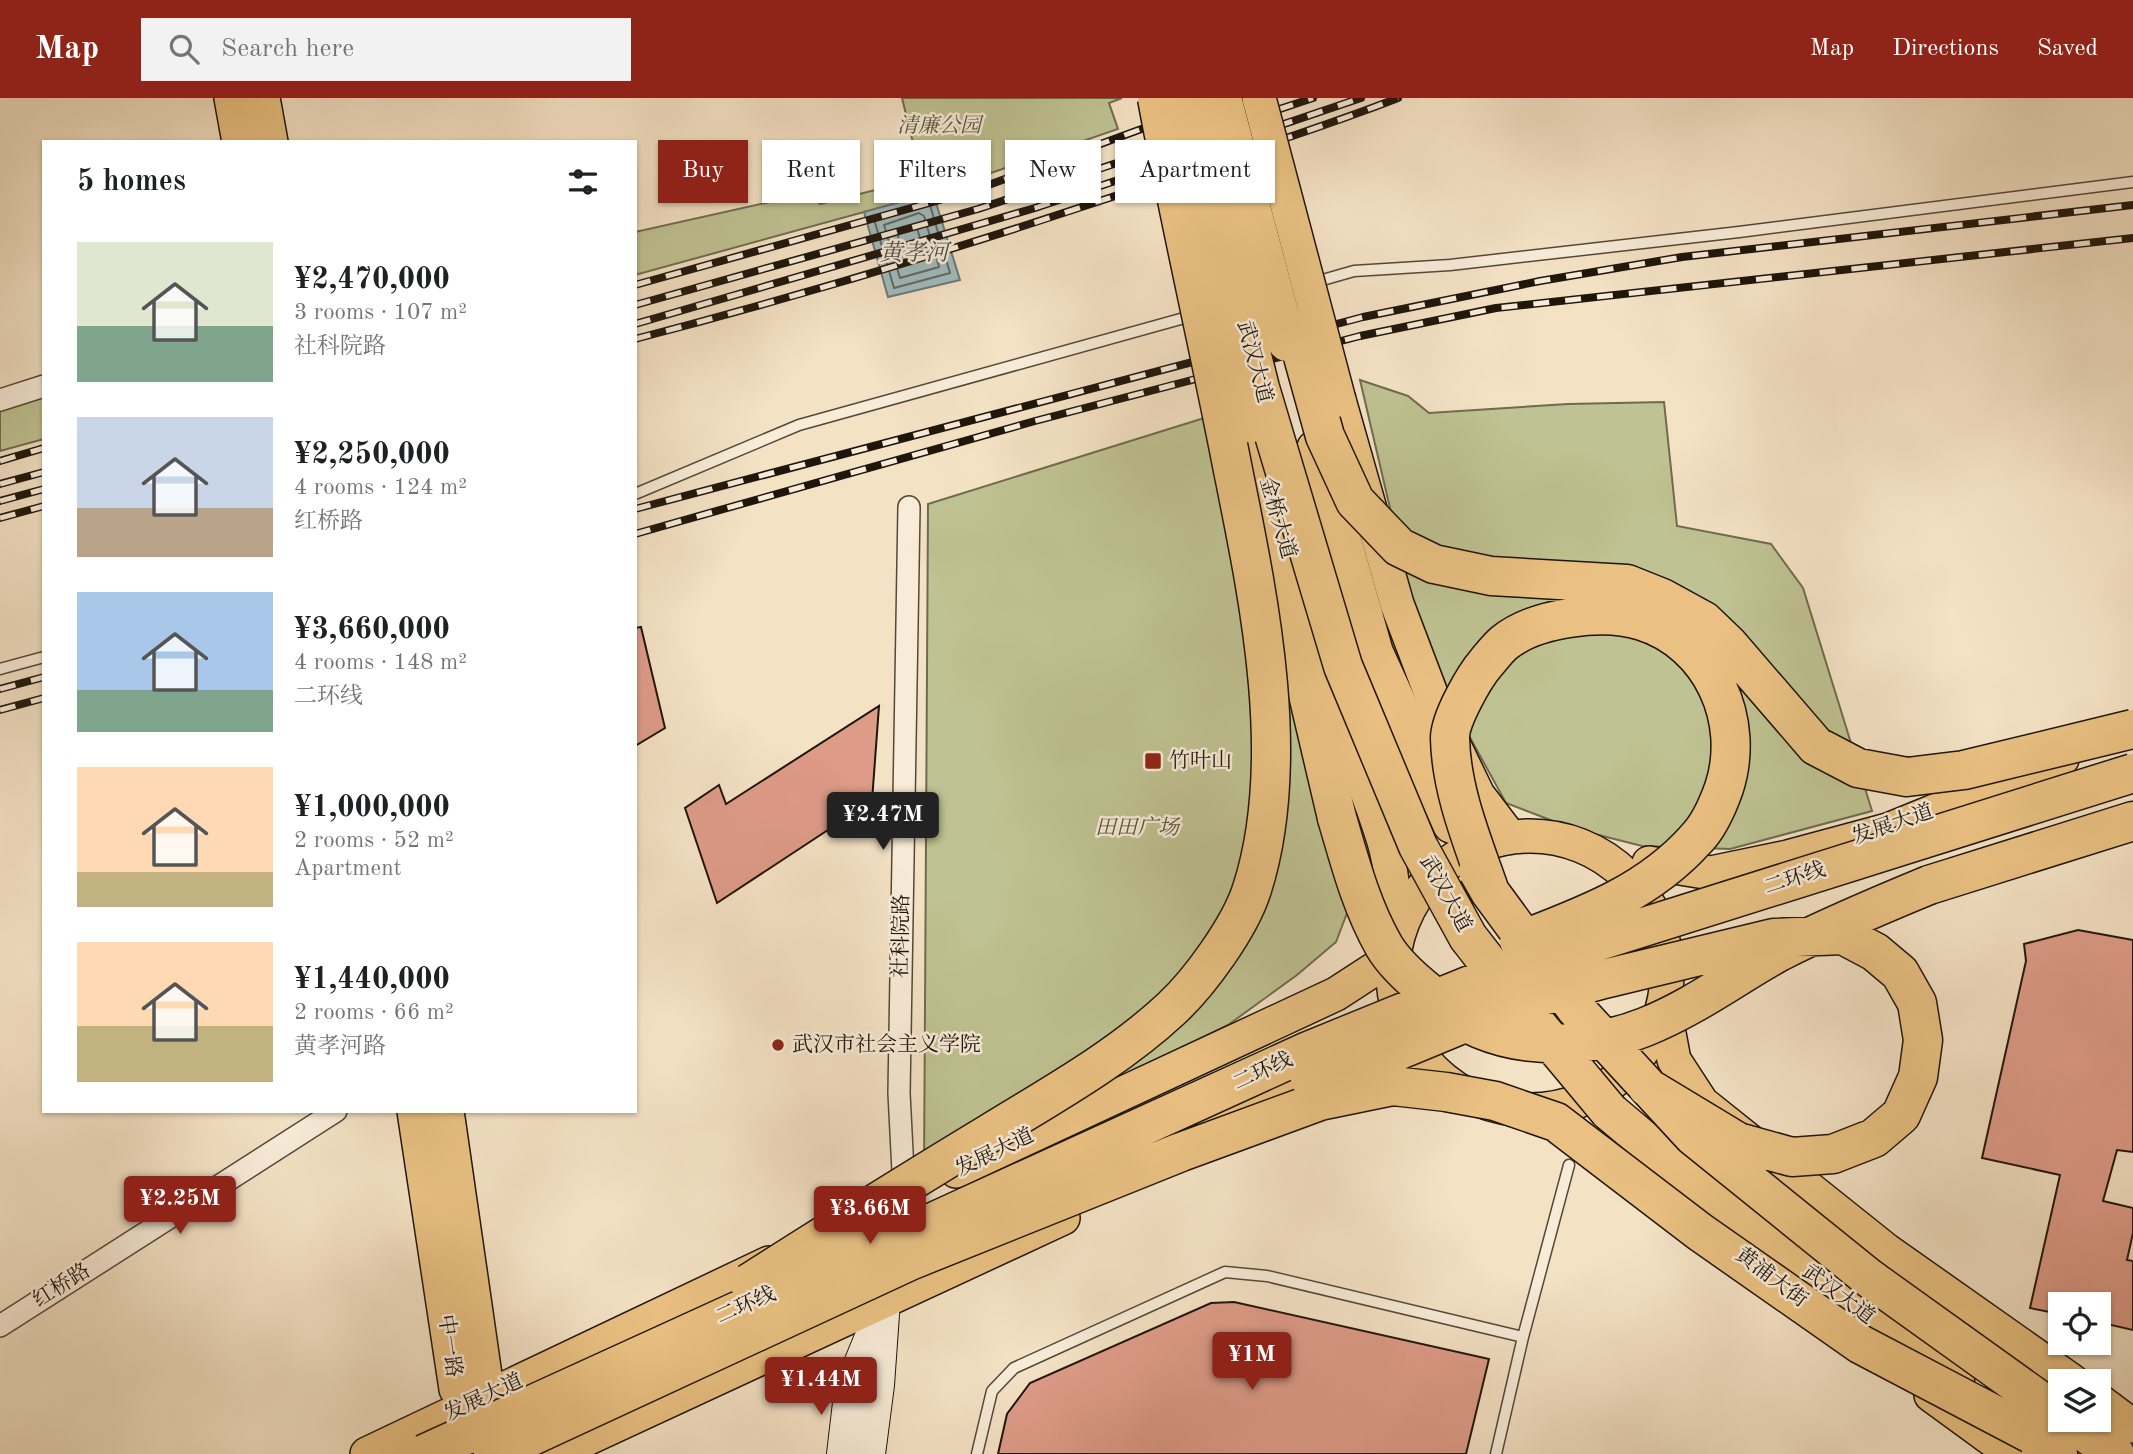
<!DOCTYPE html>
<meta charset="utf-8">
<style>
body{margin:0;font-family:"Old Standard TT","Noto Serif SC",serif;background:#f2f2f2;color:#202124;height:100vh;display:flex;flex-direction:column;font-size:26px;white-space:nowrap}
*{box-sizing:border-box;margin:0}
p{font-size:23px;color:#757577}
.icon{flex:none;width:38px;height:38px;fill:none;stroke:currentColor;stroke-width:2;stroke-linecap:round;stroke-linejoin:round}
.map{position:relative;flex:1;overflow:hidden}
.drawer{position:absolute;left:42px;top:42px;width:595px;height:973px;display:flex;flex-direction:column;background:#fff;border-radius:0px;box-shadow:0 2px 5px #0004}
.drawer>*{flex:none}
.guide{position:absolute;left:658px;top:42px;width:665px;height:63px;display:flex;gap:14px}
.buttons{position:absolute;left:2048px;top:1194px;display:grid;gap:14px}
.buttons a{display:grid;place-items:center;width:63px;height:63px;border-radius:0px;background:#fff;box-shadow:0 2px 5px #0004;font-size:35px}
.price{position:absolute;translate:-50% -60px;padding:0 16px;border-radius:7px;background:#8f2418;color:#fff;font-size:23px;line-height:46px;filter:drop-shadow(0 2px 4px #0008)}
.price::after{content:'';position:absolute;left:50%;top:42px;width:21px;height:16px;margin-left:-10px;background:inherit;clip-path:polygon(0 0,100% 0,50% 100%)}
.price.on{background:#222;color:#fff}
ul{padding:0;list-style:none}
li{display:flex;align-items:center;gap:21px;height:175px;padding:0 35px}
li span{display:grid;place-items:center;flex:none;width:196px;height:140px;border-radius:0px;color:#555}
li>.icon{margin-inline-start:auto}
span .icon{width:84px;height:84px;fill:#fffc;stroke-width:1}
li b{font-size:30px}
h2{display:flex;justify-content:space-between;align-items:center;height:84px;padding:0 35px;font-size:30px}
.tag{padding:0 24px;border-radius:0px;background:#fff;box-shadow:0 2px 5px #0004;font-size:24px;line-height:63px}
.tag.on{background:#8f2418;color:#fff}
header{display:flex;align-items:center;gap:42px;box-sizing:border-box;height:98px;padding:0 35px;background:#8f2418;color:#fff}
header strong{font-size:33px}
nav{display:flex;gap:38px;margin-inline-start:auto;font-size:24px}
.search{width:490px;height:63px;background:#f2f2f2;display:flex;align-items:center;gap:18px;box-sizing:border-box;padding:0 24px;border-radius:0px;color:#757577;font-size:26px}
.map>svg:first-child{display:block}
.green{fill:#bfc292;stroke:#6e6c4f;stroke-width:2}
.water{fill:#a0bbbe;stroke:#6c7977;stroke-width:2}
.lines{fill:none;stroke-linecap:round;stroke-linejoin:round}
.shore{stroke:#5f6865;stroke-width:2}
.building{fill:#de9b88;stroke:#1e150c;stroke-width:2}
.lane-casing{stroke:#54483a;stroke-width:13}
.street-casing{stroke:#54483a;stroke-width:24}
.secondary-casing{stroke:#1e150c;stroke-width:32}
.primary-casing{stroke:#1e150c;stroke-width:36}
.highway-casing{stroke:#1e150c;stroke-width:41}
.lane{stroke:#f8ecd9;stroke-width:10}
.street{stroke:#f8ecd9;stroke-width:21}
.secondary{stroke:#f8ecd9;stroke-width:30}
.primary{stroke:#eac182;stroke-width:33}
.highway{stroke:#eac182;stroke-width:38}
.rail-casing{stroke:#1e150c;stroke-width:8}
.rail{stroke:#f8ecd9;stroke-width:5;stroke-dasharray:16;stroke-linecap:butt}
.primary-bridge-casing{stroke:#1e150c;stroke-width:36;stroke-linecap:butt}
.highway-bridge-casing{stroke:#1e150c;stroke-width:41;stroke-linecap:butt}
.primary-bridge{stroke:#eac182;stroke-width:33}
.highway-bridge{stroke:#eac182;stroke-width:38}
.poi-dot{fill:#8f2418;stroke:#f8ecd9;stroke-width:2.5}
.labels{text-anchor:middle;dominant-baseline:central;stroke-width:5;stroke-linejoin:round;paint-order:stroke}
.park-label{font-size:21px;font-style:italic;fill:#56523b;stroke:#f8ecd9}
.street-label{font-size:21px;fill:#1e150c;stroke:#f8ecd9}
.poi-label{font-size:21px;fill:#1e150c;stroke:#f8ecd9;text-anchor:start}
.water-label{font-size:23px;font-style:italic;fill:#4c4f4a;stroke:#f8ecd9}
</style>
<header>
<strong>Map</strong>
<div class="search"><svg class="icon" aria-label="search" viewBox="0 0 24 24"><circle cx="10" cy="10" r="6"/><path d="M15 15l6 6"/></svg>Search here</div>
<nav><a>Map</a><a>Directions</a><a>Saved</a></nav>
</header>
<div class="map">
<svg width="2133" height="1356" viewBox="0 0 2133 1356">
<rect width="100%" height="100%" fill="#f4e2c5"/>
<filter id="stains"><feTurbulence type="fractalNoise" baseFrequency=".00286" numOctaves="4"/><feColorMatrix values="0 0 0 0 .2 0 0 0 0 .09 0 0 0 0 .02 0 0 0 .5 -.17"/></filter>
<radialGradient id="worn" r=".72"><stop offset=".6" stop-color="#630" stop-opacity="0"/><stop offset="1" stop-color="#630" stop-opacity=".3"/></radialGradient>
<path class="green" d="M902,0H1122L1109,5L1118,31L933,95L635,177V134L814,94L820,106L907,84L918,65Z
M1360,282L1408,298L1429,315L1568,306L1664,304L1677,428L1771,446L1803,490L1872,713L1730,751L1642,748L1571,730L1506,705L1445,594L1413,508Z
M44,296V341L0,353V310Z
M1233,311L1355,794L1336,844L1297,877L1228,927L924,1074L928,406Z"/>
<path class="water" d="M933,95L960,182L888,199L864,114Z"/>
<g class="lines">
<path class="shore" d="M925,104L930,107L950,175L894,190L874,121Z
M919,115L924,118L939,169L900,180L884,127Z
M913,128L917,130L926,161L908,167L897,135Z"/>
</g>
<path class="building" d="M641,529L665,630L635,648V530Z
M879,608L872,703L717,805L685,710L719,687L726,706Z
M2078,832L2133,842V1054L2117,1052L2103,1103L2133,1110V1135L2127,1162L2133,1163V1232L2098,1224V1206H2060V1216L2030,1210L2060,1077L1982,1060L2026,863L2024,846Z
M1234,1204L1489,1261L1466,1356H998L1007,1316L1030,1285L1211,1205Z"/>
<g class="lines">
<defs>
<path id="lane" d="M1312,185L1354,173L1450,167L1739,134L2133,84
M635,396L799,327L1195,217
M0,571L44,559
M977,1356L992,1293L1014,1270L1225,1174L1267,1178L1523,1239
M1496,1356L1523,1239L1569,1067"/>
<path id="street" d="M0,302L44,288
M904,1093L899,995L909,409
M0,1228L336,1013"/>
<path id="secondary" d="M842,1356L850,1288L885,1202L879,1287L870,1356"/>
<path id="primary" d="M231,0L239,44
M263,0L271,44
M1339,302L1397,506L1438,614L1478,697L1510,739
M1250,328L1271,400
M1311,535C1331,603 1359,667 1381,734C1392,766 1394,801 1398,835
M1393 875a137 137 0 1 1 274 0a137 137 0 1 1-274 0Z
M1649,765L1711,775L1788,759L1888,732L2062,661
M1664,909L1674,962L1702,1005L1886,1152L2072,1283
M414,1013L456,1291L472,1306
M447,1013L486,1284L472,1306
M956,1073L1336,896L1393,859
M1931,1297L2012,1356
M2098,1302L2133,1328
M367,1356L769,1165
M554,1356L1063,1120"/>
<path id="highway" d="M1316,351L1374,555L1452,726
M1248,371L1299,558L1337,720
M1929,787L2133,723
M1609,1013C1720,1108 1836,1197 1955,1282
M1193,1033L1301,984
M2004,1317L2058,1356
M2066,1321L2115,1356"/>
</defs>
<use href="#lane" class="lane-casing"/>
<use href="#street" class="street-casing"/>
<use href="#secondary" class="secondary-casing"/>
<use href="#primary" class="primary-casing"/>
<use href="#highway" class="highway-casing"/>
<use href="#lane" class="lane"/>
<use href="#street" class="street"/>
<use href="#secondary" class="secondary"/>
<use href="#primary" class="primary"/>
<use href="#highway" class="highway"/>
<defs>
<path id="rail" d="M635,187L972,93L1226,0
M635,207L978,111L1313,0
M635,226L1035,110L1361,0
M635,241C827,191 1016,133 1203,68C1268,46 1334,25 1398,0
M0,363L44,350
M0,386L44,374
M0,403L44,391
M635,411L1363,219L1540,183L1682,159L2133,107
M0,420L44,408
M635,436L1035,323L1360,238L1496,210L2133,140
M0,591L44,579
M0,612L44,600"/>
</defs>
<use href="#rail" class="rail-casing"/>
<use href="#rail" class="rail"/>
<defs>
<path id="primary-bridge" d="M1259,0L1339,302
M1204,148L1250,328"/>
<path id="highway-bridge" d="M1188,0L1260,290L1343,568L1418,748L1468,839L1528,916L1609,1013
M1222,0L1287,244
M1281,220L1302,255L1325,338L1355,403L1399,449L1434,466L1491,478L1627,486L1662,500L1704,523L1728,546L1816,648L1858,670L1907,679L1964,672L2133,631
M1337,720C1350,764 1361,808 1384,848C1394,865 1413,882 1428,894C1443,907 1461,923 1480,931C1530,952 1595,949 1645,929C1693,910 1734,879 1779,854C1828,829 1878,808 1929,787
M1478,773L1490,794L1576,911L1693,1038L1869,1180L2060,1317
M1490,794C1473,745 1451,693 1450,640C1450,621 1474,579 1486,565C1492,558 1498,550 1504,545C1536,519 1604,511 1642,523C1712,545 1746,623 1724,690C1718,707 1709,728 1696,741C1648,795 1584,818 1519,843
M1310,981L1373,963L1506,908L1604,881L1774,840L1843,837L1875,854L1900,875L1917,905L1923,942L1918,979L1901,1017L1874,1040L1833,1056L1792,1059L1738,1044L1647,989
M749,1185C829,1134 909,1084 990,1035C1052,997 1117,961 1171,911C1200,884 1240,829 1252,791C1293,663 1259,501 1233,372C1209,248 1180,125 1157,0
M424,1356L1308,953L1507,872L2133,675
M493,1356L912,1162L1181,1054L1320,1003L1393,988L1446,994L1495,1003L1556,1024L1700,1134L1860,1246L2031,1336"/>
</defs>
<use href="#primary-bridge" class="primary-bridge-casing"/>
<use href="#highway-bridge" class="highway-bridge-casing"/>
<use href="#primary-bridge" class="primary-bridge"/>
<use href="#highway-bridge" class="highway-bridge"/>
</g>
<g class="poi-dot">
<rect x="1144" y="654" width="18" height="18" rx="3.5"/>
<circle cx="778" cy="947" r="7"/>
</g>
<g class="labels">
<g class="park-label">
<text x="939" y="28">清廉公园</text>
<text x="1137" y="730">田田广场</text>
</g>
<g class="street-label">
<text transform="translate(1254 264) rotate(75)">武汉大道</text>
<text transform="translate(1277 420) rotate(74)">金桥大道</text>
<text transform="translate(1893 727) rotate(-19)">发展大道</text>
<text transform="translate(1795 781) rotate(-18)">二环线</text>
<text transform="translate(1445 796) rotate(61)">武汉大道</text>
<text transform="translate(902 838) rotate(-89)">社科院路</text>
<text transform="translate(1263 974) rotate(-25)">二环线</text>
<text transform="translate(995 1055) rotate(-26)">发展大道</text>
<text transform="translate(1771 1180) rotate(37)">黄浦大街</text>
<text transform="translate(62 1188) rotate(-32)">红桥路</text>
<text transform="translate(1838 1197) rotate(37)">武汉大道</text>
<text transform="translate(746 1208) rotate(-24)">二环线</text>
<text transform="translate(449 1248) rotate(82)">中一路</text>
<text transform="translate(484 1300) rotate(-25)">发展大道</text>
</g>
<g class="poi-label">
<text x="1169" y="663">竹叶山</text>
<text x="792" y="947">武汉市社会主义学院</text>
</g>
<g class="water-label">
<text x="914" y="155">黄孝河</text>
</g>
</g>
<rect width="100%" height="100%" filter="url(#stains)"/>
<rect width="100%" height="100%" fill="url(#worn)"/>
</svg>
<div class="buttons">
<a><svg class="icon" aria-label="locate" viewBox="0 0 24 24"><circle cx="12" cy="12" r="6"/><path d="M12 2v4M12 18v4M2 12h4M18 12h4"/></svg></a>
<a><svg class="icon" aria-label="layers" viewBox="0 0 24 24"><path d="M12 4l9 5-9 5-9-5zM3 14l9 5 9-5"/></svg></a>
</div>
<b class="price on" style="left:883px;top:754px">¥2.47M</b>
<b class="price" style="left:180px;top:1138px">¥2.25M</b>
<b class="price" style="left:870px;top:1148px">¥3.66M</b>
<b class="price" style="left:1252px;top:1294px">¥1M</b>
<b class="price" style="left:821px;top:1319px">¥1.44M</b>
<div class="guide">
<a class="tag on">Buy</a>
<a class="tag">Rent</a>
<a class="tag">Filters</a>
<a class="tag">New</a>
<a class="tag">Apartment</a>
</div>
<section class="drawer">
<h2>5 homes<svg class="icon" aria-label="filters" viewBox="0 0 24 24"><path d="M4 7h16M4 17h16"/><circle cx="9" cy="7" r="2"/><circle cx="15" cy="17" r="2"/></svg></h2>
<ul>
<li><span style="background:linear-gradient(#dfe7d0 60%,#7fa58c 0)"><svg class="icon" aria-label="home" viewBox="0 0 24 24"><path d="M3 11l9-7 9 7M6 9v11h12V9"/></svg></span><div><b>¥2,470,000</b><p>3 rooms · 107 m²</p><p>社科院路</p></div></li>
<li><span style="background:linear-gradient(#c9d6e8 65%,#b9a48a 0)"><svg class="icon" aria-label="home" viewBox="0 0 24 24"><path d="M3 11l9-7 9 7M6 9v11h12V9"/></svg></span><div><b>¥2,250,000</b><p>4 rooms · 124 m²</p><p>红桥路</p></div></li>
<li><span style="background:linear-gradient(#a9c7e8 70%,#7fa58c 0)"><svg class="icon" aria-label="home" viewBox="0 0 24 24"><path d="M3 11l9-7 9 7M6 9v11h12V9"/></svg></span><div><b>¥3,660,000</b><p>4 rooms · 148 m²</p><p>二环线</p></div></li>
<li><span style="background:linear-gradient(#ffd9b3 75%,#c2b280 0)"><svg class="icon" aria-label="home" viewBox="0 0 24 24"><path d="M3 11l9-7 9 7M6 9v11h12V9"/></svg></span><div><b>¥1,000,000</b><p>2 rooms · 52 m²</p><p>Apartment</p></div></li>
<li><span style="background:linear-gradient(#ffd9b3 60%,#c2b280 0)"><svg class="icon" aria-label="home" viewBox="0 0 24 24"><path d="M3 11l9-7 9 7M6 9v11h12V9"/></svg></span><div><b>¥1,440,000</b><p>2 rooms · 66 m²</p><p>黄孝河路</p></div></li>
</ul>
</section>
</div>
